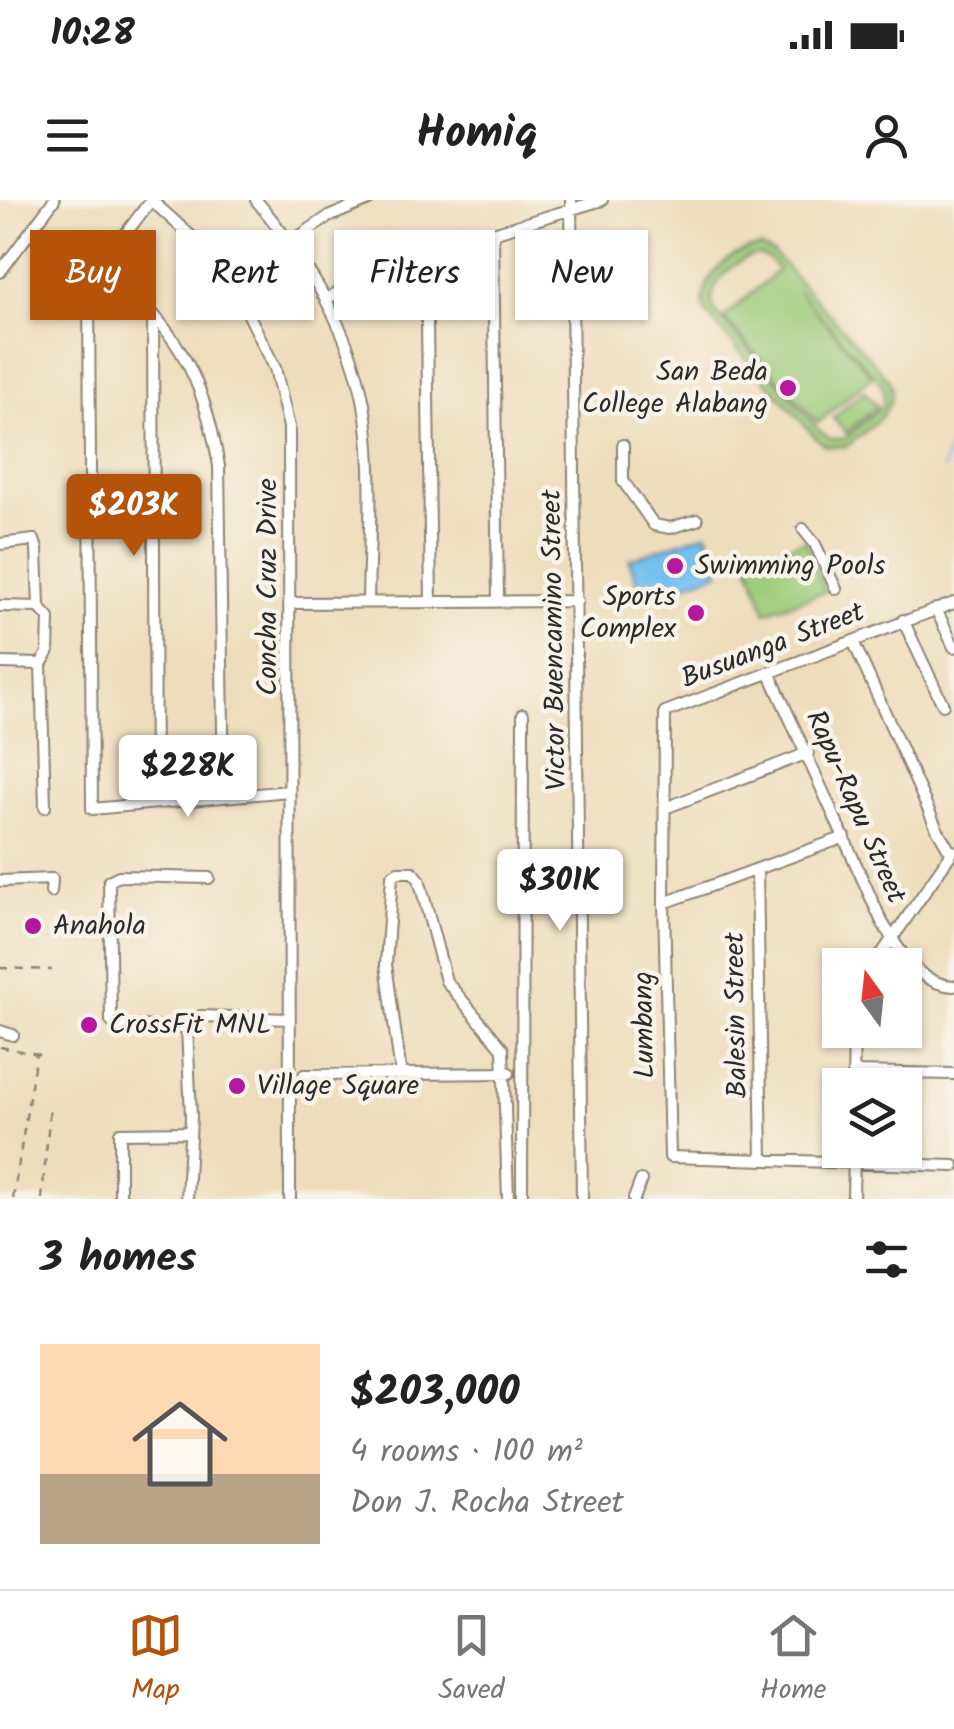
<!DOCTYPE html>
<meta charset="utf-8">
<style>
body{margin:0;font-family:Kalam,sans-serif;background:#f2f2f2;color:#222;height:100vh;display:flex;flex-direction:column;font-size:38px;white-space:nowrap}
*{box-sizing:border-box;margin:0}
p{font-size:32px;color:#767676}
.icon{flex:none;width:55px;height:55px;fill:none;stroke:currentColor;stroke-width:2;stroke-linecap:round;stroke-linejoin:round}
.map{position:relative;height:999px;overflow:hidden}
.details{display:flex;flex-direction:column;background:#fff;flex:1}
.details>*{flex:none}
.banner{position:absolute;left:30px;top:30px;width:895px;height:90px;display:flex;gap:20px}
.needle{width:65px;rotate:345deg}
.tools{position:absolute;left:822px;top:748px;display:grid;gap:20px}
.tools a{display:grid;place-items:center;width:100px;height:100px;border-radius:0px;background:#fff;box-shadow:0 2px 8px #0004;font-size:50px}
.price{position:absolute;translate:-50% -85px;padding:0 22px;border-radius:10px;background:#fff;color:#222;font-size:32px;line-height:65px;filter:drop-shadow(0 2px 5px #0008)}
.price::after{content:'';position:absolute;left:50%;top:60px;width:30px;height:22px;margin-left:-15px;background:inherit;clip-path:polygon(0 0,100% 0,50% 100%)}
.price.on{background:#b45309;color:#fff}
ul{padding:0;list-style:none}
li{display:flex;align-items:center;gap:30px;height:250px;padding:0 40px}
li+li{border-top:2px solid #e0e0e0}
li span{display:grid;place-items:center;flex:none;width:280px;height:200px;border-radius:0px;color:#555}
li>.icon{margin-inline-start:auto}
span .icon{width:120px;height:120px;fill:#fffc;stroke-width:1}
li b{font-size:42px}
h2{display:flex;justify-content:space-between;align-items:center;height:120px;padding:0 40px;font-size:42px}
.pill{padding:0 35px;border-radius:0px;background:#fff;box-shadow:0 2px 8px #0004;font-size:35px;line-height:90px}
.pill.on{background:#b45309;color:#fff}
.status{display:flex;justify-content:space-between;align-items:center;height:70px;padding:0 50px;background:#fff;direction:ltr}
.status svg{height:28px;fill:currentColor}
header{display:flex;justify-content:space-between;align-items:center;height:130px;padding:0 40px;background:#fff;font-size:45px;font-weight:800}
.dock{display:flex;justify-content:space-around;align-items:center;height:140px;border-top:2px solid #e0e0e0;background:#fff;font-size:28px;color:#767676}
.dock a{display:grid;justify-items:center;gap:5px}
.dock .on{color:#b45309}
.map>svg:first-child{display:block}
.green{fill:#9bca78;stroke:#637a52;stroke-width:2.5;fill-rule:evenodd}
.water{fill:#75c0ef;stroke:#50768d;stroke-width:2.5}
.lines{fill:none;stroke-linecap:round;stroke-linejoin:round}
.stream{stroke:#75c0ef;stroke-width:2.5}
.minor-casing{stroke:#8c8474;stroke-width:14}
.path{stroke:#8c8474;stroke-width:2.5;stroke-dasharray:8 8;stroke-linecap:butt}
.minor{stroke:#fff;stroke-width:10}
.poi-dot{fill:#b5179e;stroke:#f7f3e8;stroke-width:4}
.labels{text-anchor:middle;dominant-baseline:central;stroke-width:9;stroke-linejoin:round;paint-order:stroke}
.poi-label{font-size:28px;fill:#2b2b2b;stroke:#f7f3e8;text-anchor:start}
.street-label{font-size:28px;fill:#2b2b2b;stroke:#f7f3e8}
</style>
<div class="status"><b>10:28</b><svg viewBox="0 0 49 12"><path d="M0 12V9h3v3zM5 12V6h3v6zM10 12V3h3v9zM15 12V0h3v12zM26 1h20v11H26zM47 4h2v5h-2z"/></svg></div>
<header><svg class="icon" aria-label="menu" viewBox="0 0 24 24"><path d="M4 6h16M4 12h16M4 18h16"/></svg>Homiq<svg class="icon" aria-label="person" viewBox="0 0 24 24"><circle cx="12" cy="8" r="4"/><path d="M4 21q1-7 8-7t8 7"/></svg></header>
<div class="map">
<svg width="954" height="999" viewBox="0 0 954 999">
<rect width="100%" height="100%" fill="#f7f3e8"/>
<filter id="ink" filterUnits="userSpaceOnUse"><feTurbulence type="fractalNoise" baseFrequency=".01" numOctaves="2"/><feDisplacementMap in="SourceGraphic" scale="20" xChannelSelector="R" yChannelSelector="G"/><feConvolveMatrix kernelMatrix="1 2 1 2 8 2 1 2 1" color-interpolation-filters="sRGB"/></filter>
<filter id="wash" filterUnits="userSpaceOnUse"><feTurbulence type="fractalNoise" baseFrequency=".0048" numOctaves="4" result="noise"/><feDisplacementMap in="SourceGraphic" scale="40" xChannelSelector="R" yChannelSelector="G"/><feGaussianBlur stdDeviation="2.25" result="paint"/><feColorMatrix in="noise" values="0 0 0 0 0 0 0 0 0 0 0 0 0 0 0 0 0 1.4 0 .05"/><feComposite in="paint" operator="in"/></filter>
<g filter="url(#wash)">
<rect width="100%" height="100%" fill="#eeddbc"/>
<path class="green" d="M760,47L773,53L889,180C902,210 865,230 846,247L826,246L817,239L706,113C694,83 731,48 760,47ZM759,55L769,59L778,70L724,118L818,223L872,176L797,90L880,182L884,191L883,205L844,239H831L823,234L713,109C706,84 736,57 759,55Z
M864,191L877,206L846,233L833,218Z
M806,340L825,392L766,412L748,360Z"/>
<path class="water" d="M707,333L720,372L642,399L629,359Z"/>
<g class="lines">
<path class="stream" d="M943,269L954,231"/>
</g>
</g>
<g filter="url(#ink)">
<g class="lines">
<defs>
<path id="minor" d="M151,0L212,55L242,101L275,168L289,227L290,999
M151,0L103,64L89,91L92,609L289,591
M256,0C308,62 355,135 366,217C374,278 369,341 368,402
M571,0L582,999
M493,35L498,401
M291,42L328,17L369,0
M426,54L431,402
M103,64C175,129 203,171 219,266L224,596
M0,72L54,0
M327,99L377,68L602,0
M153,116L155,603
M623,245V281L654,325L670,328L697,320
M803,329L815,344L836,389
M0,344L34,340L37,349L39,407L49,418L48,453L41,464L45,607
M290,403L577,401
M954,403L665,512L664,703L670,957L954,966
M0,406L39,407
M936,409L954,447
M903,420L943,505
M853,441L937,629L951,653
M0,463L41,464
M769,472L881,720C898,749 917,784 954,786
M665,608L808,553
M757,670L762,959
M0,681L52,679L51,692
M664,703L845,637
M874,765L953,651
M187,827L116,826L111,821L109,681L119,676L209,678
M0,831L13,835
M853,872L954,874
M401,874L386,764L392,676L398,672H413L419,679L446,781L503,849L508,999
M304,875L509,873
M853,885L854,830
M120,999V933L190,932
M187,999L191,917L187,827L201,816L290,819
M522,999L523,514
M634,999L641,980
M853,999L854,950"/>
</defs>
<use href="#minor" class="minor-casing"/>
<path class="path" d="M0,768L52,770
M0,847L43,855
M13,999L36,854
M42,999L50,908"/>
<use href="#minor" class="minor"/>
</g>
</g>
<g class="poi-dot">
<circle cx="788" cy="188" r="10"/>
<circle cx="675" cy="366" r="10"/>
<circle cx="696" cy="413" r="10"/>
<circle cx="33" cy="726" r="10"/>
<circle cx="89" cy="825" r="10"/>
<circle cx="237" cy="886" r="10"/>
</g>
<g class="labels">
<g class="poi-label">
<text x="768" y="172" text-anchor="end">San Beda<tspan x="768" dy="32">College Alabang</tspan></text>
<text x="695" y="366">Swimming Pools</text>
<text x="676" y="397" text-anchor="end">Sports<tspan x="676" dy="32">Complex</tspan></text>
<text x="53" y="726">Anahola</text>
<text x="109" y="825">CrossFit MNL</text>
<text x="257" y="886">Village Square</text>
</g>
<g class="street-label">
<text transform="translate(268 387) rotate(-90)">Concha Cruz Drive</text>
<text transform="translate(555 440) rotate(-91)">Victor Buencamino Street</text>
<text transform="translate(773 446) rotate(-21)">Busuanga Street</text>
<text transform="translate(855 607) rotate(66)">Rapu-Rapu Street</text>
<text transform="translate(737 815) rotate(-91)">Balesin Street</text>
<text transform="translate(645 825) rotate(-91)">Lumbang</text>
</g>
</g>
</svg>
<div class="tools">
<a><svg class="needle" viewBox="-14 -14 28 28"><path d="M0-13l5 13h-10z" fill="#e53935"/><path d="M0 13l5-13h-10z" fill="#767676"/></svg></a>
<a><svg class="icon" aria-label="layers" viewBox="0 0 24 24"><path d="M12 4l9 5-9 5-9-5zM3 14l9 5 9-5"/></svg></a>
</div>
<b class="price on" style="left:134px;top:359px">$203K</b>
<b class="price" style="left:188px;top:620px">$228K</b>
<b class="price" style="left:560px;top:734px">$301K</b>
<div class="banner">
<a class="pill on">Buy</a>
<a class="pill">Rent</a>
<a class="pill">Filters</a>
<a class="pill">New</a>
</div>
</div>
<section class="details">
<h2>3 homes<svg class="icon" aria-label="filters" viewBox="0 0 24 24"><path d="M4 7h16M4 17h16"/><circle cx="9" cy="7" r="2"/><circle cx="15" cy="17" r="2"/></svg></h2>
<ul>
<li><span style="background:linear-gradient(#ffd9b3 65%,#b9a48a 0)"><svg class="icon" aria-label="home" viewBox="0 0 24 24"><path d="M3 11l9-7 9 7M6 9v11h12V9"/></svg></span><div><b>$203,000</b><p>4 rooms · 100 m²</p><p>Don J. Rocha Street</p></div></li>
</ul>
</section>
<nav class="dock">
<a class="on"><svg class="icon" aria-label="map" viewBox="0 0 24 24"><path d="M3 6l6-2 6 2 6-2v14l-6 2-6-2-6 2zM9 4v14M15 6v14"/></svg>Map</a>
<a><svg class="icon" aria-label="saved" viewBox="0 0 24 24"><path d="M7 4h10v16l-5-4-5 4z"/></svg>Saved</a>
<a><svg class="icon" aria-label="home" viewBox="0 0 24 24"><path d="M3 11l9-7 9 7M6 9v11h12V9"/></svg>Home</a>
</nav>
